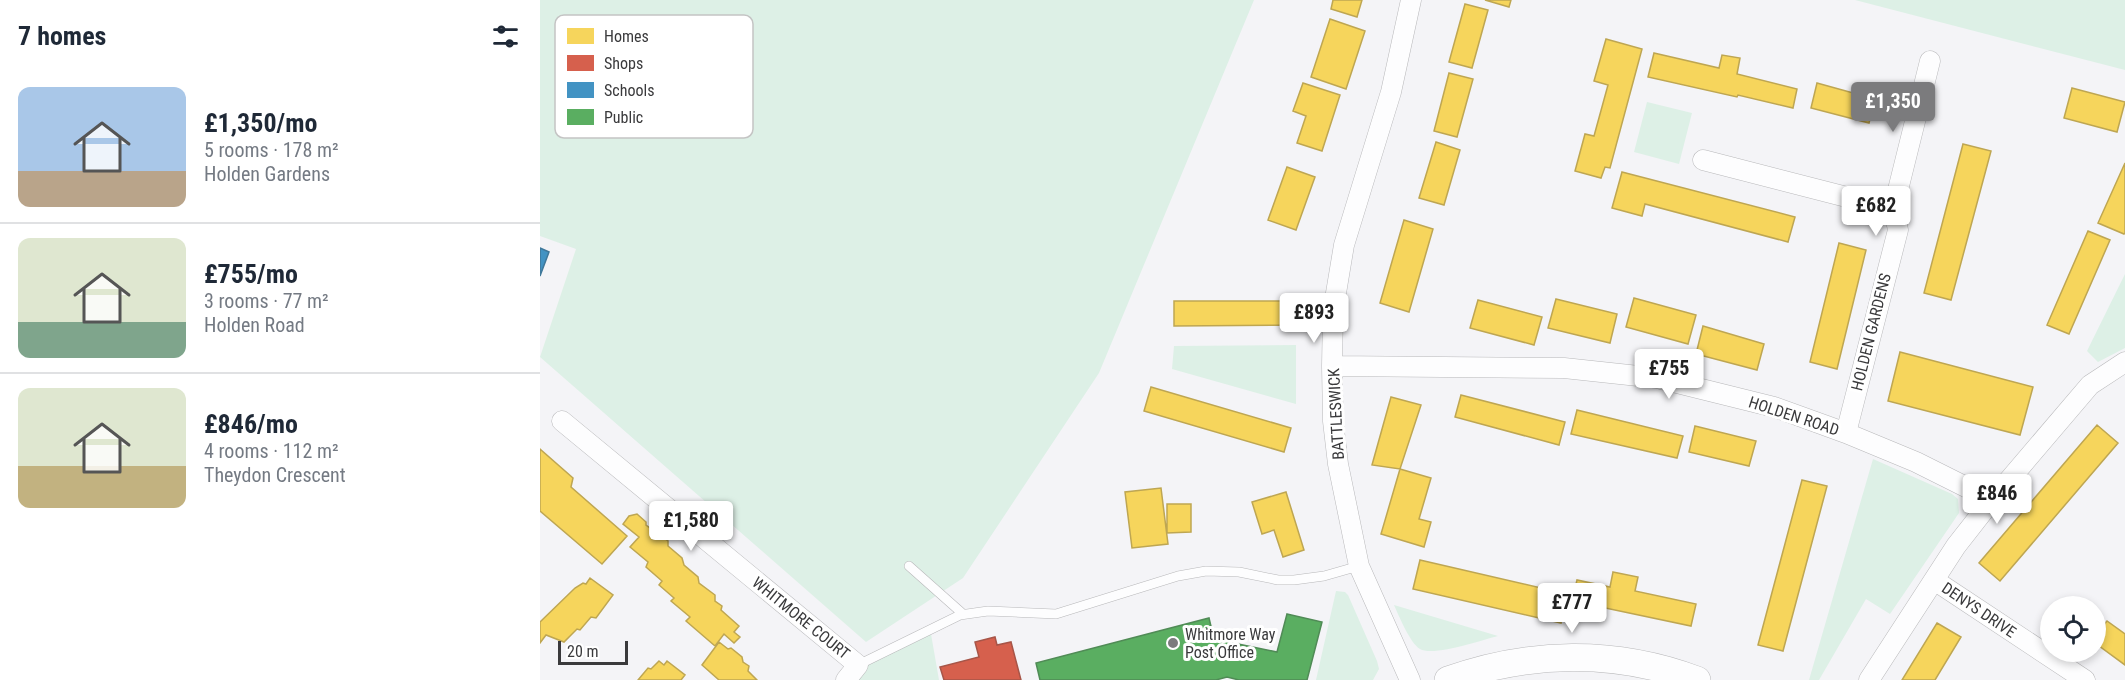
<!DOCTYPE html>
<meta charset="utf-8">
<style>
body{margin:0;font-family:"Roboto Condensed",sans-serif;background:#f6f6f7;color:#1f2937;height:100vh;display:flex;flex-direction:column;font-size:22px;white-space:nowrap}
*{box-sizing:border-box;margin:0}
p{font-size:20px;color:#747a83}
.icon{flex:none;width:33px;height:33px;fill:none;stroke:currentColor;stroke-width:2;stroke-linecap:round;stroke-linejoin:round}
.map{position:relative;flex:1;overflow:hidden}
.sheet{display:flex;flex-direction:column;background:#fff;width:540px}
.sheet>*{flex:none}
.buttons{position:absolute;left:1500px;top:596px;display:grid;gap:12px}
.buttons a{display:grid;place-items:center;width:66px;height:66px;border-radius:50%;background:#fff;box-shadow:0 3px 9px #0003;font-size:30px}
.scale{position:absolute;left:18px;bottom:15px;width:70px;box-sizing:border-box;padding-left:6px;border:3px solid #3a3a3c;border-top:0;font-size:16px;line-height:21px;white-space:nowrap;color:#3a3a3c;-webkit-text-stroke:4px #fff;paint-order:stroke}
.price{position:absolute;translate:-50% -51px;padding:0 14px;border-radius:6px;background:#fff;color:#222;font-size:20px;line-height:39px;filter:drop-shadow(0 2px 3px #0008)}
.price::after{content:'';position:absolute;left:50%;top:36px;width:18px;height:14px;margin-left:-9px;background:inherit;clip-path:polygon(0 0,100% 0,50% 100%)}
.price.selected{background:#7b7b7d;color:#fff}
ul{padding:0;list-style:none}
li{display:flex;align-items:center;gap:18px;height:150px;padding:0 18px}
li+li{border-top:2px solid #e0e1e3}
li span{display:grid;place-items:center;flex:none;width:168px;height:120px;border-radius:12px;color:#555}
li>.icon{margin-inline-start:auto}
span .icon{width:72px;height:72px;fill:#fffc;stroke-width:1}
li b{font-size:26px}
h2{display:flex;justify-content:space-between;align-items:center;height:72px;padding:0 18px;font-size:26px}
main{display:flex;flex:1;min-height:0}
.map>svg:first-child{display:block}
.green{fill:#ddf0e6}
.homes{fill:#f6d55c;stroke:#bea652;stroke-width:1.5}
.shops{fill:#d6604d;stroke:#a75548;stroke-width:1.5}
.schools{fill:#4393c3;stroke:#40789a;stroke-width:1.5}
.public{fill:#5aae61;stroke:#508b56;stroke-width:1.5}
.lines{fill:none;stroke-linecap:round;stroke-linejoin:round}
.lane-casing{stroke:#b8b8ba;stroke-width:10}
.street-casing{stroke:#b8b8ba;stroke-width:21}
.secondary-casing{stroke:#b8b8ba;stroke-width:28}
.lane{stroke:#fdfdfe;stroke-width:9}
.street{stroke:#fdfdfe;stroke-width:20}
.secondary{stroke:#fdfdfe;stroke-width:27}
.poi-dot{fill:#7b7b7d;stroke:#fff;stroke-width:2}
.labels{text-anchor:middle;dominant-baseline:central;stroke-width:6;stroke-linejoin:round;paint-order:stroke}
.street-label{font-size:16px;fill:#3a3a3c;stroke:#fff}
.poi-label{font-size:16px;fill:#3a3a3c;stroke:#fff;text-anchor:start}
.key{fill:#fff;stroke:#c4c4c4;stroke-width:1.5}
.key-label{font-size:16px;fill:#3a3a3c}
</style>
<main>
<section class="sheet">
<h2>7 homes<svg class="icon" aria-label="filters" viewBox="0 0 24 24"><path d="M4 7h16M4 17h16"/><circle cx="9" cy="7" r="2"/><circle cx="15" cy="17" r="2"/></svg></h2>
<ul>
<li><span style="background:linear-gradient(#a9c7e8 70%,#b9a48a 0)"><svg class="icon" aria-label="home" viewBox="0 0 24 24"><path d="M3 11l9-7 9 7M6 9v11h12V9"/></svg></span><div><b>£1,350/mo</b><p>5 rooms · 178 m²</p><p>Holden Gardens</p></div></li>
<li><span style="background:linear-gradient(#dfe7d0 70%,#7fa58c 0)"><svg class="icon" aria-label="home" viewBox="0 0 24 24"><path d="M3 11l9-7 9 7M6 9v11h12V9"/></svg></span><div><b>£755/mo</b><p>3 rooms · 77 m²</p><p>Holden Road</p></div></li>
<li><span style="background:linear-gradient(#dfe7d0 65%,#c2b280 0)"><svg class="icon" aria-label="home" viewBox="0 0 24 24"><path d="M3 11l9-7 9 7M6 9v11h12V9"/></svg></span><div><b>£846/mo</b><p>4 rooms · 112 m²</p><p>Theydon Crescent</p></div></li>
</ul>
</section>
<div class="map">
<svg width="1585" height="680" viewBox="0 0 1585 680">
<rect width="100%" height="100%" fill="#f4f4f7"/>
<path class="green" d="M0,0H714L559,373L423,578L326,642L0,357L36,249L0,236Z
M1315,0H1585V70Z
M1107,102L1152,113L1139,164L1094,152Z
M1585,274V348L1558,362L1547,351Z
M756,345V404L632,369L634,346Z
M1333,459L1412,494L1418,499L1419,513L1350,614L1326,599L1279,680H1269Z
M796,591L805,592L808,595L837,661L839,669L833,680H776Z
M854,605L958,636C942,640 893,657 880,649C870,643 859,616 854,605Z
M391,634L399,680H315L331,661Z"/>
<path class="homes" d="M793,0H822L817,17L791,9Z
M945,0H971L969,7Z
M925,4L948,10L932,68L909,62Z
M790,19L825,31L806,89L771,77Z
M1066,39L1102,49L1070,168L1065,167L1061,178L1035,171L1045,134L1054,136L1068,85L1054,81Z
M1114,53L1179,68L1182,55L1200,58L1197,74L1257,89L1253,108L1198,95L1197,97L1108,77Z
M909,73L933,79L917,137L894,131Z
M763,83L800,95L782,151L757,143L766,116L753,111Z
M1277,83L1335,99L1329,123L1271,108Z
M1532,88L1585,102L1577,132L1524,118Z
M896,142L920,150L904,205L879,198Z
M1423,144L1451,151L1411,300L1384,293Z
M1585,163V233L1584,234L1558,223Z
M747,167L775,177L756,230L728,220Z
M1082,172L1255,217L1248,242L1105,204L1102,216L1072,208Z
M864,220L893,229L869,312L840,303Z
M1548,231L1570,240L1529,334L1507,325Z
M1299,243L1326,250L1297,369L1270,362Z
M1094,298L1156,315L1148,344L1086,327Z
M1016,299L1077,314L1070,343L1008,328Z
M938,300L1002,317L994,345L930,328Z
M634,301H757V325L634,326Z
M1163,326L1224,344L1217,370L1156,354Z
M1360,352L1493,387L1480,435L1348,401Z
M611,387L751,428L744,452L604,411Z
M921,395L1025,422L1019,445L915,417Z
M851,397L881,405L860,469L832,465Z
M1037,410L1143,436L1137,458L1031,434Z
M1557,425L1578,443L1460,581L1439,563Z
M1155,426L1216,441L1209,466L1149,452Z
M0,449L33,478L31,487L87,536L62,564L0,511Z
M860,469L891,478L879,519L891,522L884,547L841,534Z
M1262,480L1287,486L1243,651L1218,645Z
M621,488L628,544L592,548L585,492Z
M746,492L764,550L743,557L734,530L722,534L712,502Z
M627,504H651V532L627,533Z
M97,514L106,522V525L128,541V546L142,558L144,565L158,577L159,583L175,595V601L182,606L181,610L199,626L194,632L200,637L194,643L184,634L175,646L146,621L150,617L131,601L134,598L119,585L122,581L106,567L108,562L90,547L99,537L83,524L89,516Z
M880,560L1027,594L1021,623L873,589Z
M1073,572L1098,577L1095,591L1156,604L1151,626L1032,601L1037,580L1070,587Z
M50,578L73,595L56,618L51,617L40,630L37,629L24,642L6,635L0,643V622L35,588L43,583L46,584Z
M1556,620L1563,626L1567,621L1585,634V665L1559,646L1556,649Z
M1397,623L1421,637L1395,680H1362Z
M179,642L188,649L191,648L202,657L203,662L209,666L208,671L217,680H179L162,665Z
M119,661L124,665L127,661L145,675L141,680H98L108,668L111,669Z"/>
<path class="shops" d="M455,637L457,645L471,642L481,680H404L400,667L439,657L435,642Z"/>
<path class="schools" d="M0,248L9,252L0,276Z"/>
<path class="public" d="M747,614L782,622L767,680H699L687,677L676,680H500L496,663L669,618L674,639L737,652Z"/>
<g class="lines">
<defs>
<path id="lane" d="M369,566L423,614
M318,665L420,615L448,611L516,614L638,576L666,571L699,572L738,580H754L784,576L819,566"/>
<path id="street" d="M1163,160L1330,203C1345,207 1356,213 1358,230L1306,433
M1352,214L1390,61
M792,366L1024,368L1117,378L1234,407L1306,433L1376,462L1452,500
M22,421L318,665L306,680
M1394,580L1545,680
M870,680L819,566L798,464L793,421L792,366L793,311L804,245L851,92L871,0
M1329,680L1416,546L1452,500L1550,385L1585,362"/>
<path id="secondary" d="M908,680C989,651 1075,649 1157,680"/>
</defs>
<use href="#lane" class="lane-casing"/>
<use href="#street" class="street-casing"/>
<use href="#secondary" class="secondary-casing"/>
<use href="#lane" class="lane"/>
<use href="#street" class="street"/>
<use href="#secondary" class="secondary"/>
</g>
<circle class="poi-dot" cx="633" cy="643" r="6"/>
<g class="labels">
<g class="street-label">
<text transform="translate(1331 332) rotate(-76)">HOLDEN GARDENS</text>
<text transform="translate(796 414) rotate(-93)">BATTLESWICK</text>
<text transform="translate(1254 416) rotate(18)">HOLDEN ROAD</text>
<text transform="translate(1439 610) rotate(34)">DENYS DRIVE</text>
<text transform="translate(261 618) rotate(39)">WHITMORE COURT</text>
</g>
<g class="poi-label">
<text x="645" y="634">Whitmore Way<tspan x="645" dy="18">Post Office</tspan></text>
</g>
</g>
<rect x="15" y="15" width="198" height="123" rx="9" class="key"/>
<rect x="27" y="28" width="27" height="16" fill="#f6d55c"/>
<rect x="27" y="55" width="27" height="16" fill="#d6604d"/>
<rect x="27" y="82" width="27" height="16" fill="#4393c3"/>
<rect x="27" y="109" width="27" height="16" fill="#5aae61"/>
<g class="key-label">
<text x="64" y="42">Homes</text>
<text x="64" y="69">Shops</text>
<text x="64" y="96">Schools</text>
<text x="64" y="123">Public</text>
</g>
</svg>
<div class="buttons">
<a><svg class="icon" aria-label="locate" viewBox="0 0 24 24"><circle cx="12" cy="12" r="6"/><path d="M12 2v4M12 18v4M2 12h4M18 12h4"/></svg></a>
</div>
<div class="scale">20 m</div>
<b class="price selected" style="left:1353px;top:133px">£1,350</b>
<b class="price" style="left:1336px;top:237px">£682</b>
<b class="price" style="left:774px;top:344px">£893</b>
<b class="price" style="left:1129px;top:400px">£755</b>
<b class="price" style="left:1457px;top:525px">£846</b>
<b class="price" style="left:151px;top:552px">£1,580</b>
<b class="price" style="left:1032px;top:634px">£777</b>
</div>
</main>
